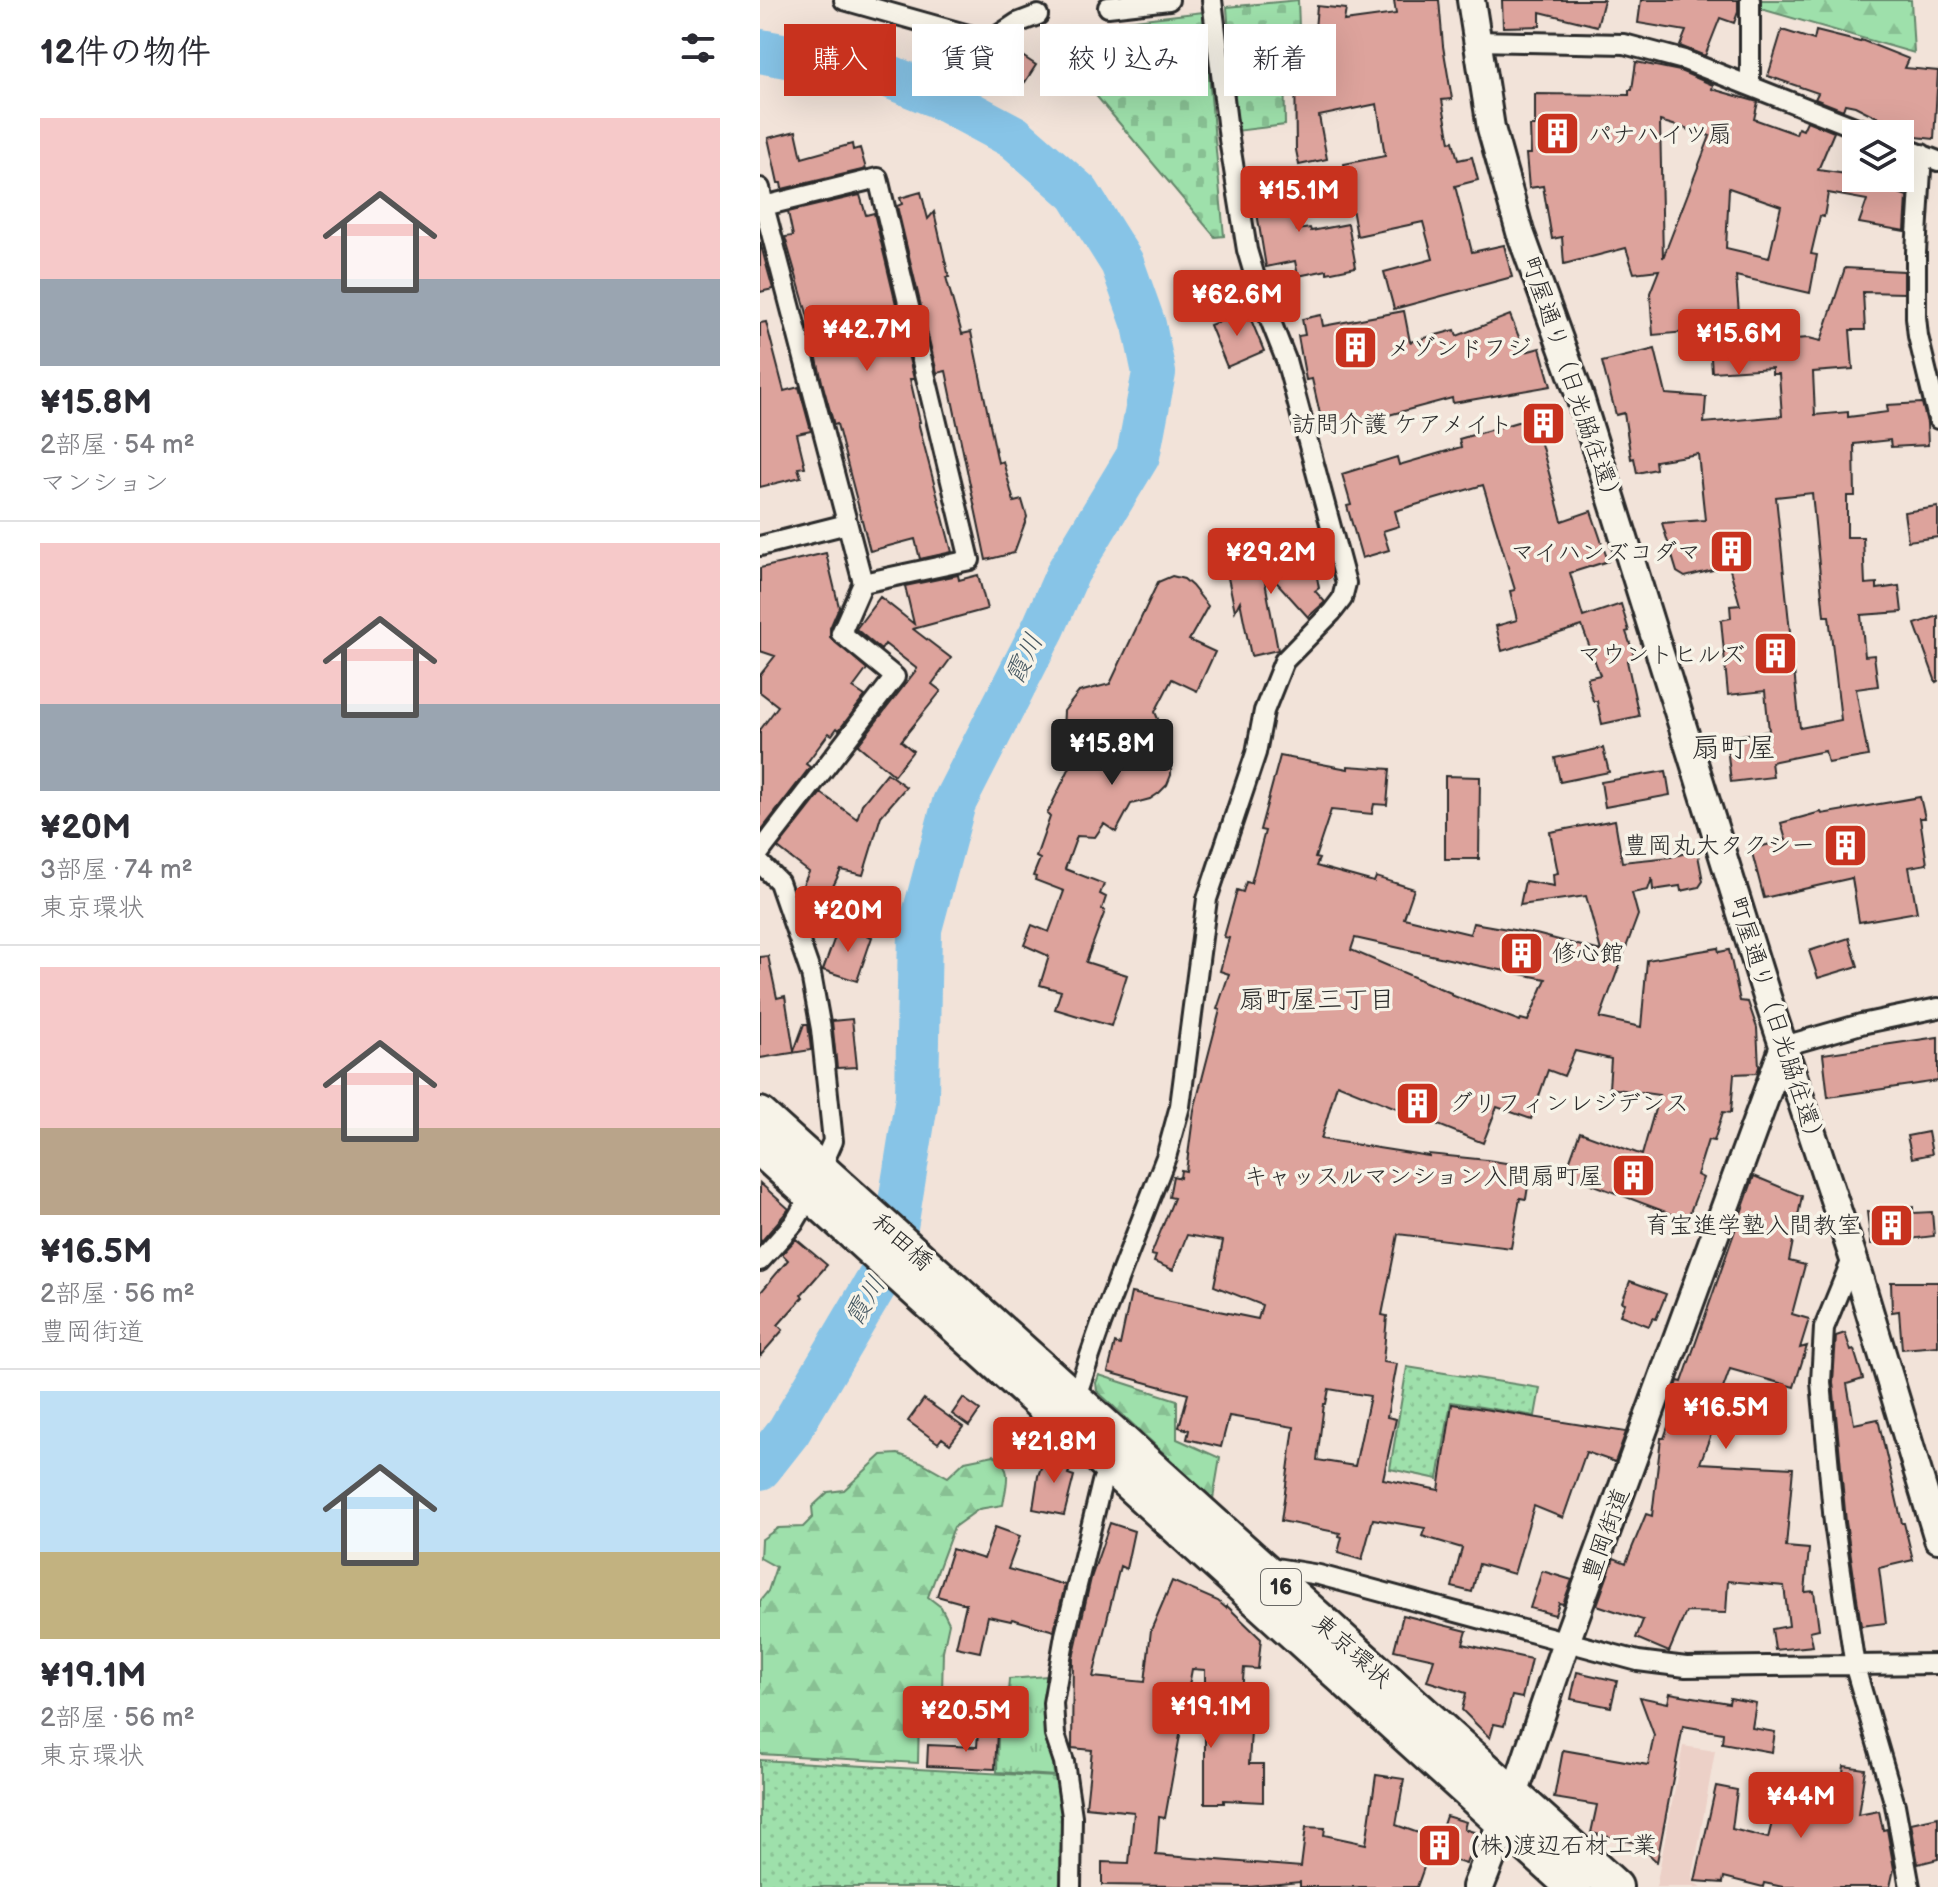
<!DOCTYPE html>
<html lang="ja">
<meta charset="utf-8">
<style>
body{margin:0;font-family:"Balsamiq Sans","Klee One",sans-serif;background:#f7f7f7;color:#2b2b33;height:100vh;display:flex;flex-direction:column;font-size:30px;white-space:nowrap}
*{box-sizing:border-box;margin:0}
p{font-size:26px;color:#7c7c81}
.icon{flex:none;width:44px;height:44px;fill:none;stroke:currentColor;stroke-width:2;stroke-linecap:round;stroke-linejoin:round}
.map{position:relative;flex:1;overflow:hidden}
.sheet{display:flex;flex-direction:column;background:#fff;width:760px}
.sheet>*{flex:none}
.banner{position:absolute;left:24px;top:24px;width:760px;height:72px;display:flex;gap:16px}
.buttons{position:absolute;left:1082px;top:120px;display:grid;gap:16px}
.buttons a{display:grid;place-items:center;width:72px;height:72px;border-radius:0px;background:#fff;box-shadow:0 8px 32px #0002;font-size:40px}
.price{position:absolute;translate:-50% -68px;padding:0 18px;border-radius:8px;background:#c8321e;color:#fff;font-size:26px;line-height:52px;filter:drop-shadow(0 2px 4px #0008)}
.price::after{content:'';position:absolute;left:50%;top:48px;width:24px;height:18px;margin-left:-12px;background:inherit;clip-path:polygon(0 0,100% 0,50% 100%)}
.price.current{background:#222;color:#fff}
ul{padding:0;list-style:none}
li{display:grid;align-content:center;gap:16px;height:424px;padding:0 40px}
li+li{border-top:2px solid #e1e1e2}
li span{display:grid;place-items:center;height:248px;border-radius:0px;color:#555}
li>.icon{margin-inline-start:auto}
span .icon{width:144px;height:144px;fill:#fffc;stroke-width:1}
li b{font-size:34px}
h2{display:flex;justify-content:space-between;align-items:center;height:96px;padding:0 40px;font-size:34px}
.tag{padding:0 28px;border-radius:0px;background:#fff;box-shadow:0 8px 32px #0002;font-size:28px;line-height:72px}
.tag.current{background:#c8321e;color:#fff}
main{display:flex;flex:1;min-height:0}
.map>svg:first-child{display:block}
.built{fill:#ecd0c7}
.grass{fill:url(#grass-dots);stroke:#64866b;stroke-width:2}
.forest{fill:url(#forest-firs);stroke:#64866b;stroke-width:2}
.cemetery{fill:url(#cemetery-stones);stroke:#64866b;stroke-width:2}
.park{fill:url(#park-tufts);stroke:#64866b;stroke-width:2}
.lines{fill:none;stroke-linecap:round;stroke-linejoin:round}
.river{stroke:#87c4e7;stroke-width:44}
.building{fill:#dda39c;stroke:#2b2b2b;stroke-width:2;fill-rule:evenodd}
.street-casing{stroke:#2b2b2b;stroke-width:24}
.secondary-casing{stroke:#2b2b2b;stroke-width:32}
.primary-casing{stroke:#2b2b2b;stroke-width:36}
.highway-casing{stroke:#2b2b2b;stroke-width:40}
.street{stroke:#f7f3e8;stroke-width:18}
.secondary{stroke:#f7f3e8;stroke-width:26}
.primary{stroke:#f7f3e8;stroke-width:30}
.highway{stroke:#f7f3e8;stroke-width:34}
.labels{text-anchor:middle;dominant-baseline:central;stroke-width:7;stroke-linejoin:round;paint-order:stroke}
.shield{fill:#f7f3e8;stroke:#686764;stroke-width:2}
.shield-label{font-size:22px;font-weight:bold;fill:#2b2b2b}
.poi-label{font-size:24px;fill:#2b2b2b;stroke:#f7f3e8;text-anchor:end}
.street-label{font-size:24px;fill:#2b2b2b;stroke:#f7f3e8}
.water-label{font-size:26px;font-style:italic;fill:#475963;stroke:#f7f3e8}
.neighbourhood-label{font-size:26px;fill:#2b2b2b;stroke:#f7f3e8}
.quarter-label{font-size:28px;fill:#2b2b2b;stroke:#f7f3e8}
</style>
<main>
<section class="sheet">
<h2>12件の物件<svg class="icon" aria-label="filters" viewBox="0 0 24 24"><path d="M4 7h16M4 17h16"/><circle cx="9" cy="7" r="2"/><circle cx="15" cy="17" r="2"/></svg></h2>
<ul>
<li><span style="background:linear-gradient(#f6c9c9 65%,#9aa5b1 0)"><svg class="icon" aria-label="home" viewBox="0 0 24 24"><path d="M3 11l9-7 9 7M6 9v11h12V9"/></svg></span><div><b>¥15.8M</b><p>2部屋 · 54 m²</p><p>マンション</p></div></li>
<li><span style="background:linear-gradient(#f6c9c9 65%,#9aa5b1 0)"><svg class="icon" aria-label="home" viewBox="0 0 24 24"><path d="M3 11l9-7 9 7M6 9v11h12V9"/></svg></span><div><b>¥20M</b><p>3部屋 · 74 m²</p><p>東京環状</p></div></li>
<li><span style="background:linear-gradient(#f6c9c9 65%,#b9a48a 0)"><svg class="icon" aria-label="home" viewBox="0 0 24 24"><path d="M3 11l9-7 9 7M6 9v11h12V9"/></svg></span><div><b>¥16.5M</b><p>2部屋 · 56 m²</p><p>豊岡街道</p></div></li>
<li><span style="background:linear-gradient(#bfe0f5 65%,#c2b280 0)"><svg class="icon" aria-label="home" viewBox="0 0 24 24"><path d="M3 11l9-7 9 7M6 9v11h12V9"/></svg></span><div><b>¥19.1M</b><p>2部屋 · 56 m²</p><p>東京環状</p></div></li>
</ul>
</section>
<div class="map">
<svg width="1178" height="1887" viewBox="0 0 1178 1887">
<defs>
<pattern id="grass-dots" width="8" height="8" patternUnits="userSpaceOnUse" patternTransform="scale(2)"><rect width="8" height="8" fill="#9ee0ab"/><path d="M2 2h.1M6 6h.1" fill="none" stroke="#88c093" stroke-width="1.8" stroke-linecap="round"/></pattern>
<pattern id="forest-firs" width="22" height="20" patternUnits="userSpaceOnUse" patternTransform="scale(2)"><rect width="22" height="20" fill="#9ee0ab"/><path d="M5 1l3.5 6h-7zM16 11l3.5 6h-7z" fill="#88c093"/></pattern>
<pattern id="cemetery-stones" width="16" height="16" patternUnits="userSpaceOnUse" patternTransform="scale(2)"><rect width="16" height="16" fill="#9ee0ab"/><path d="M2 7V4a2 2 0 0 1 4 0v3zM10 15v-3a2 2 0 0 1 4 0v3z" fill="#88c093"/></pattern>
<pattern id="park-tufts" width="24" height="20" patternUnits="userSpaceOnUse" patternTransform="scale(2)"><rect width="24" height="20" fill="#9ee0ab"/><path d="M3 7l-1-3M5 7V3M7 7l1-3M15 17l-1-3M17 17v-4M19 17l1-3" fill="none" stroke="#88c093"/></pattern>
</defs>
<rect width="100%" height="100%" fill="#f2e3d9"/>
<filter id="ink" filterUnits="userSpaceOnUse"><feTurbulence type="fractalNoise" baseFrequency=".0125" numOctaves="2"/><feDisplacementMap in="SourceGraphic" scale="16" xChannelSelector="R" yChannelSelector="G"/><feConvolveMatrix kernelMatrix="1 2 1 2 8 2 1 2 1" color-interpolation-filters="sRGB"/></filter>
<g filter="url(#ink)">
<path class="built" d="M923,1746L955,1751L932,1881L941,1887H896Z"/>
<path class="grass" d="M647,1367L780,1388L775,1416L691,1402L678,1479L630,1469Z
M0,1760L296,1777L304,1824L302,1887H0Z"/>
<path class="forest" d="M1000,0H1151L1154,53L1001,9Z
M339,1375L417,1400V1439L460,1458L453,1499L337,1391L336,1383Z
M138,1454L161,1462L188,1477L205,1461L234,1455C254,1468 246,1485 243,1505L219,1509L194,1527L168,1597L181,1607L189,1623L183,1651L182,1692L159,1716L158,1763L0,1754V1601L8,1591L16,1567L0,1558L1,1540L18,1528L43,1527L53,1517L52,1507L68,1492L84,1490L122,1455Z"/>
<path class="cemetery" d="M538,0L540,54L524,58L525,125L476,131L467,7Z
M443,12L464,236L455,237L328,86L323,26Z"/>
<path class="park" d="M287,1676L286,1732L296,1776L237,1772L238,1736L245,1735L249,1679Z"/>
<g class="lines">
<path class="river" d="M0,51L123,74L179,97L254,137L318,193L362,263L384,325L394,373L378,456L308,572L284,627L194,803L160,929L157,1097L131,1258L29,1431L0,1468"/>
</g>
<path class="building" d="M634,0H679L683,46L692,99L682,100L690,142L693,141L698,160L712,157L718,180L695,186L712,252L744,245L752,277L634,309L624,272L673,259L663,222L597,236L584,164L625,156L617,104L559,116L567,159L539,165L536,150L535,64H552L557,6L586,9L584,21L636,14Z
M742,0H844L837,26L780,12V26L743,27Z
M881,0H978V12L974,23L960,18L945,56L920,46L926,31L878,23Z
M1022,30L1054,40L1056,31L1100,42L1101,40L1149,59L1145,68L1178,71L1174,139L1156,137L1095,106L1085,104L1083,110L1055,99L1058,93L1008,76Z
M250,48L276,65L265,82L239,64Z
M876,62L920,71L953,85L952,89L998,102L994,119L1036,134L1038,128L1043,130L1047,121L1074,132L1058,170L1086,174L1147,196L1145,231L1099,223L1107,200L1068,193L1064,217L1060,216L1051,254L1057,255L1050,293L976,276L981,339L1004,337V341L1049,338L1061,341L1085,268L1144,271V293L1103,292L1105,330H1090L1093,369L1053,372L1055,415L1088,412V417L1128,412L1127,405L1162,403L1167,423L1168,445L1131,447L1130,440L1094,444L1095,496H1087V537H1103L1105,584L1117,583V589L1139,586L1142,612L1101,615L1105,656L1114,655L1118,686L1096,689L1108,756L1068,763L1065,751L1011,762L1013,777L971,782L966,737L1009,731L1005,691L968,695L961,620L971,618L970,606L980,605L969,566L925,577L917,572L902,523L945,520L938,454L895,461L896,469L877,473L874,458L871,459L864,413L856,415L842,362L895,349L906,394L946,397L944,423L1022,416L1019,374H1012V368L952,372L949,330L893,335L890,293L899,270L874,273L866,248L804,264L802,237L792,239L783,186L769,188L766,154H771L770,126H775V94L869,95V90H872ZM900,121L950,136L903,258ZM969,188L1021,206L1009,258L966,248ZM1052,493L1064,616H1069L1081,720L1040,728L1016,497Z
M36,131L42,158L92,144L93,150L100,148L106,169L22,189L21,183H18L8,138Z
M526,172L537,230L550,228L551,231L588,224L596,267L567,273V270L538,276L535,261L506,267L496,207L504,205L498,178Z
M161,192L168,219L174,212L189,277H186L202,334L211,332L238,463L243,461L254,502L262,500L267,517L254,553L226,560L186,371L177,373L137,206L142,204L140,198Z
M100,195L106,215L114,213L154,379H150L160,422H158L192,552L160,559L155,539L110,551L77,424L74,425L62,382L48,317L25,237L33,236L28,212Z
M0,242L13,289L0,292Z
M487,310L504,351L467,367L450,325Z
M644,311L650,342L695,330L697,336L750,315L765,352L780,348L791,386L693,403L692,398L625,416L624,413L563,427L552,379L546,380L538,336L545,335L542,319L561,315L563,326Z
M6,322L24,391L39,387L51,431L37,434L45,467L38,468L41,477L0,487V323Z
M785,414L791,436L780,440L802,521L831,511L848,561L810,573L823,617L861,604L869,631L866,632L875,658L867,661L879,716L842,724L837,701H833L827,678L840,675L822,626L742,651L736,626L757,620L750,591L755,590L723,485L635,511L639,526L623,531L629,550L602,558L587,506L591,505L582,474L637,457L639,465L701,447L699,439Z
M1178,507V537L1148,541L1144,512Z
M66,553L79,607L70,628V637L107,669L93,688L105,696L79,730L77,728L72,735L69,733L46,764L50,767L0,832V730L18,706L0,692V675L15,656L0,651V568Z
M544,554L546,567L555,566L559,588L555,591L565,602L548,617L502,566L518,650L491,656L480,601L475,611L466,568Z
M198,575L199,580L218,575L227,609L153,629L191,658L172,684L181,691L141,741L153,751L134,775L98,745L157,669L125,644L121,650L96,629L120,597L154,624L145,586Z
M412,576L424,579L432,586L448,606L429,640L455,652L437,691L412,679L395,712L411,750V775L407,785L399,793L390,799L371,804L356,832L344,824L335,837L317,836L305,869L344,884L340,894L346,897L342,909L345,911L326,962L367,975L351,1026L295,1009L301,991L280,985L289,956L264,945L272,925L289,932L304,891L275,880L276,877L273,876L280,859L276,857L290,817L287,814L314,759L303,730L304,711L319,692L350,684L398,582Z
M1178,616V681L1176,682L1155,624Z
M843,748L849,772L800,782L795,758Z
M520,756L588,769V766L630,769L627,805L614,804L612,814L571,810L555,858L559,859L556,866L614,882L616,877L654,889L644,918L710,934L713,923L776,934L841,951L826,896L760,905L765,881L794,886L793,874L798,873L790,832L855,820L862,862L911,857L937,850L943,881L939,887L921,891L920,886L893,890L892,878L888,890L872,893L878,915L840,1018L881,1027L887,960L958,948L959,952L969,950L980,1001L988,1002L997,1028L999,1067L997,1073L974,1074L971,1113L963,1112L954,1141L948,1140L937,1175L943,1178L927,1220L805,1174L820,1132L882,1155L899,1095L849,1088L851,1059L815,1051L804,1076L788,1070L771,1119L737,1107L723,1143L577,1084L561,1139L669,1156V1154L727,1160L771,1167L766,1199L760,1198L751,1248L638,1234L622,1315L627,1316L623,1362L637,1364L627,1417L636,1419L623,1479L679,1490L692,1404L866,1432L855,1462L826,1452L803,1518L774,1506L754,1574L719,1564L712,1592L692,1587L702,1548L662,1536L665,1528L613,1519L602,1560L578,1553L582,1537L579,1536L580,1533L521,1521L534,1427L469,1416L461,1447L427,1439L429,1430L419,1427L428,1394L348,1372L355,1343L360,1345L371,1293L498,1319L502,1305L454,1286L463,1241L427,1235L413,1270L394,1262L396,1256L391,1255L414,1198L409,1197L413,1176L420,1178L421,1170L426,1171L434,1110L460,1010L457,1009L469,974L460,971L469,938L464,937L477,890L483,892L486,882L491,883L505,831L500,830ZM595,938L720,966L786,979L768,1021L761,1019L760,1021L691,995V993L591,950ZM569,1389L610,1396L595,1466L557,1460L564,1404H566Z
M906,771L910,795L845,807L841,782Z
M127,773L146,787L121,816L103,875L81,870L64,905L39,893L49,872L18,848L61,793L97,819L102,804Z
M685,776L720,777L719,859H685Z
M1160,797L1165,818H1160L1167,864L1149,867L1157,912L1099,922L1092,878L1004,898L991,849L1026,840L1021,823L1061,812L1062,814Z
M79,926L112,937L97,981L63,970Z
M1089,938L1098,966L1058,978L1049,951Z
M8,956L17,998L25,996L34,1051L44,1024H48L51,1050L0,1058V957Z
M92,1019L97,1067L77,1068L72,1021Z
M1178,1037V1081L1068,1097L1063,1054Z
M1168,1132L1172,1154L1152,1158L1147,1136Z
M994,1176L1042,1196L1029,1261L1045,1265L1032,1314L1049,1319L1040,1348L1047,1346L1034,1387L970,1369L951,1422L955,1424L940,1463L1033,1468L1026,1547L1049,1549L1045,1592L1054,1591L1059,1629L1050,1631L1053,1646L1015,1650L1012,1629L1029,1626L1024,1586L968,1581L966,1613L926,1612L909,1652L876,1638L883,1620L837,1605L854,1558L866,1563L886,1514L892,1516L901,1438H904L915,1407L910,1405L918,1381L922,1382Z
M0,1183L29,1209L0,1243Z
M1153,1207V1213L1172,1212L1174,1236L1111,1244L1107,1212Z
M36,1239L67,1265L41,1295L43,1297L18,1325L23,1330L0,1356V1293L28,1260L22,1254Z
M870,1281L906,1294L896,1319L893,1318L889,1326L860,1315L865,1303L862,1302Z
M1131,1282H1178V1346L1142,1349L1139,1311L1132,1312Z
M1085,1333L1091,1351L1094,1350L1103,1379L1087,1384L1094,1424L1118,1419L1142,1523H1144L1153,1560L1119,1568L1126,1623L1101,1626L1086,1522L1073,1382L1076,1336Z
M203,1398L220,1410L209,1426L192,1414Z
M164,1399L203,1427L190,1444L182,1438L178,1443L148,1421Z
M292,1448L312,1465L308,1474L314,1476L304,1515L273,1509L278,1476L284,1459L288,1461Z
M350,1523L374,1531L366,1569L360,1566L333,1677L385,1682L391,1630L412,1581L458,1601L466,1608L467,1606L501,1639L498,1669L484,1668L479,1730L491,1731L489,1764H503V1802L464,1800V1803H445V1670L432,1669L405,1818L399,1817L396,1855L541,1867L546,1827L565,1828L564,1835L606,1844L616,1775L644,1779L636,1825L678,1840L686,1816L706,1822L704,1829L717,1833L706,1864L674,1854L672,1860L667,1859L657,1887H540V1882L488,1887L342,1885V1862L369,1863L374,1812L326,1807L332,1750L312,1748L313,1658L331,1578Z
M235,1527L260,1536L248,1569L305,1585L294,1631L252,1619L251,1621L228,1616L220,1652L196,1647L206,1604L177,1596L192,1549L224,1559Z
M782,1571L812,1580L803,1604L799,1603L795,1615L770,1608Z
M643,1615L707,1631L703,1644L771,1659L762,1698L752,1696L744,1726L734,1724L730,1738L702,1710L706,1693L667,1681L674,1659L634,1650Z
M817,1672L857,1681L851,1707L811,1699Z
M910,1693L969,1703L970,1698L996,1703L992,1728L1015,1732L1012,1752L962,1743L963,1733L923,1726L897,1862L877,1843L831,1833L837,1805L794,1798L803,1750L888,1765L894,1735L880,1697L908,1703Z
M218,1731L237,1732L235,1769L167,1766L168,1745L217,1747Z
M1084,1766L1105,1769L1098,1815L1119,1811L1123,1830L1127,1829L1134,1869L1130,1887H1023L1004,1883L1003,1887L964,1877L963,1883L935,1881L956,1786L977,1790L972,1829L1008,1838L1022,1783L1049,1791L1052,1780L1081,1786Z
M1178,1817V1859L1158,1864L1151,1823Z"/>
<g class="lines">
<defs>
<path id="street" d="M84,0L230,41L257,23L278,15
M348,7L409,0
M715,41L864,44L924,60L1112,134
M990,84V0
M1140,146L1178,161
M1162,154L1156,252V317L1158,336L1178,419
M0,188L4,206L103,583L210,560L118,178L4,206
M0,546L87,524
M0,852L135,677L81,633L103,583
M0,863L19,882L51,974L61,1029L73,1141L61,1168
M1024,1046L1101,1024L1178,1008
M1093,1257L1064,1328L1061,1382L1074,1523L1095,1667L1135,1805L1150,1887
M0,1261L34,1223L51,1194
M315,1399L341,1324L406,1157L420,1106L447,899L496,753L504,711L524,661L572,612L582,599L586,583L526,360L500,294L487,250L469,139L452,0
M509,1567L559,1575L878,1661L926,1667L1178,1664
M311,1887L312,1816L304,1762L295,1735L293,1703L305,1635L342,1482L349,1464"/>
<path id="secondary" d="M711,0L731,128L760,232L819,394L1007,997L1093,1257L1178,1539
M754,1795L806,1642L1024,1046"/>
<path id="primary" d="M718,1887L751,1803"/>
<path id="highway" d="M0,1115L855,1887
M0,1148L814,1887"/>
</defs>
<use href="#street" class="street-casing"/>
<use href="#secondary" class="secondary-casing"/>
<use href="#primary" class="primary-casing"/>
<use href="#highway" class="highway-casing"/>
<use href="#street" class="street"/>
<use href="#secondary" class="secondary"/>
<use href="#primary" class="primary"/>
<use href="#highway" class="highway"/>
</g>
</g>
<defs>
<symbol id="building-square" viewBox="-11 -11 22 22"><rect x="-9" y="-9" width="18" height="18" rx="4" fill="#c8321e" stroke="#f7f3e8"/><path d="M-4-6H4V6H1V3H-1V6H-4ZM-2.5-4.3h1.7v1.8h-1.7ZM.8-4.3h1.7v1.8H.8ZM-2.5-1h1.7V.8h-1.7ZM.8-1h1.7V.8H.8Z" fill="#fff"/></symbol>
</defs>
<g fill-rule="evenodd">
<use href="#building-square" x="772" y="108" width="51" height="51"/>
<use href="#building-square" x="570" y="322" width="51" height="51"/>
<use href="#building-square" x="758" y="398" width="51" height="51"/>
<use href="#building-square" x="946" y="526" width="51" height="51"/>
<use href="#building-square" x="990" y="628" width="51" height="51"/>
<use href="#building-square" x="1060" y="820" width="51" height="51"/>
<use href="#building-square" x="736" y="928" width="51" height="51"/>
<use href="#building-square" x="632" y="1078" width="51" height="51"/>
<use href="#building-square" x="848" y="1150" width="51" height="51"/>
<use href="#building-square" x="1106" y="1200" width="51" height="51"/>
<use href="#building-square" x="654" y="1820" width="51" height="51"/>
</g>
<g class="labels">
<rect class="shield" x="501" y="1569" width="40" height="36" rx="6"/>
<g class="shield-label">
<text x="521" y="1587">16</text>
</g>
<g class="poi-label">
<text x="828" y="134" text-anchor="start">パナハイツ扇</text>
<text x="627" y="348" text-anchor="start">メゾンドフジ</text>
<text x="753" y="424">訪問介護 ケアメイト</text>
<text x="941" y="552">マイハンズコダマ</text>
<text x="985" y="654">マウントヒルズ</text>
<text x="1055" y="845">豊岡丸大タクシー</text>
<text x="792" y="953" text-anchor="start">修心館</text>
<text x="689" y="1103" text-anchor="start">グリフィンレジデンス</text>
<text x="843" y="1176">キャッスルマンション入間扇町屋</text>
<text x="1101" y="1225">育宝進学塾入間教室</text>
<text x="711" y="1845" text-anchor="start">(株)渡辺石材工業</text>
</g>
<g class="street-label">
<text transform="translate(812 382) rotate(71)">町屋通り（日光脇往還）</text>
<text transform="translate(1017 1023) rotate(72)">町屋通り（日光脇往還）</text>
<text transform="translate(142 1242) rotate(42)">和田橋</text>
<text transform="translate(846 1534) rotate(-70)">豊岡街道</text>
<text transform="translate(592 1651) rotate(42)">東京環状</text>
</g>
<g class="water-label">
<text transform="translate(265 659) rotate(-64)">霞川</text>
<text transform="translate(106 1301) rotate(-59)">霞川</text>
</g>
<g class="neighbourhood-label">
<text x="557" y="1000">扇町屋三丁目</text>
</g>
<g class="quarter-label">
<text x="974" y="748">扇町屋</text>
</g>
</g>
</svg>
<div class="buttons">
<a><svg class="icon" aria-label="layers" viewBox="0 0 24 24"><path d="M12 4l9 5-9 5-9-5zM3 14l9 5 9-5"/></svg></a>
</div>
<b class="price" style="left:539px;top:234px">¥15.1M</b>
<b class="price" style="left:477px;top:338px">¥62.6M</b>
<b class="price" style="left:107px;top:373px">¥42.7M</b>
<b class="price" style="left:979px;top:377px">¥15.6M</b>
<b class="price" style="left:511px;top:596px">¥29.2M</b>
<b class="price current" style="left:352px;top:787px">¥15.8M</b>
<b class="price" style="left:88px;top:954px">¥20M</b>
<b class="price" style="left:966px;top:1451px">¥16.5M</b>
<b class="price" style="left:294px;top:1485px">¥21.8M</b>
<b class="price" style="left:451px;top:1750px">¥19.1M</b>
<b class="price" style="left:206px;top:1754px">¥20.5M</b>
<b class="price" style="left:1041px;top:1840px">¥44M</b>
<div class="banner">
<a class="tag current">購入</a>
<a class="tag">賃貸</a>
<a class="tag">絞り込み</a>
<a class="tag">新着</a>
</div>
</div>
</main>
